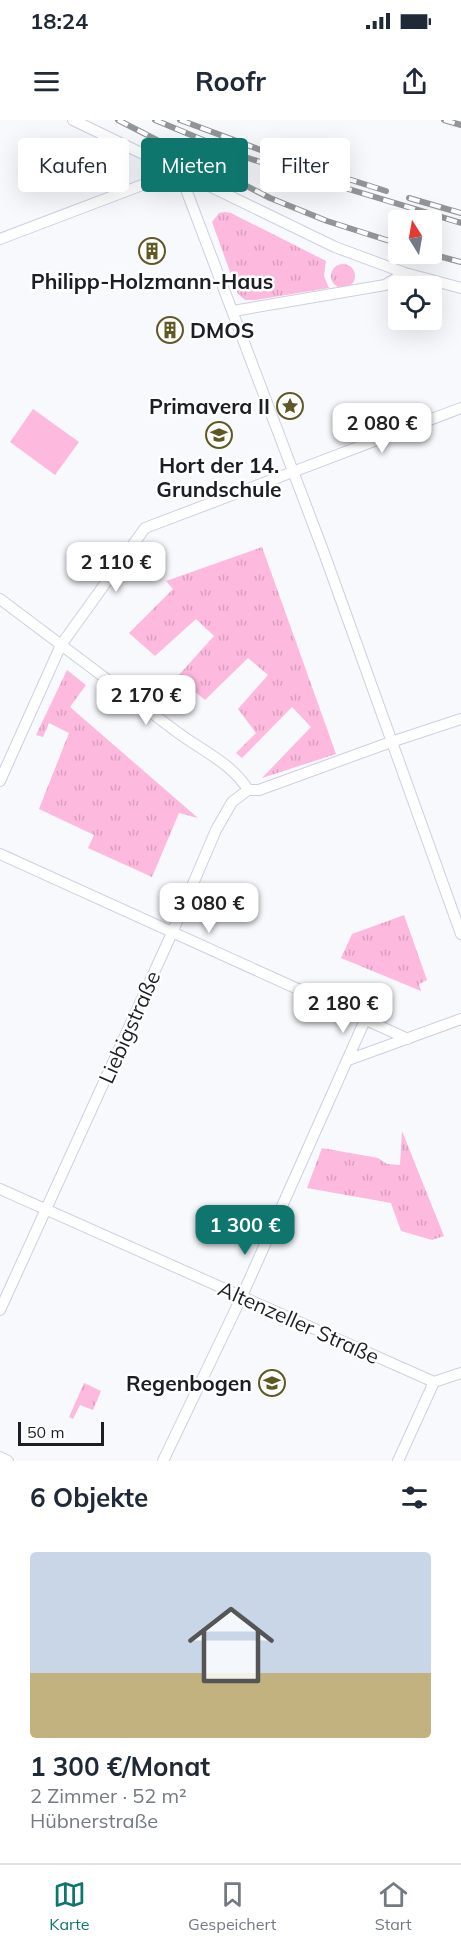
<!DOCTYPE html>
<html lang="de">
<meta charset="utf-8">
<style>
body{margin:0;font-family:Mulish,sans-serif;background:#f2f2f3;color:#1f2937;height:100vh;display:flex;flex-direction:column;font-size:22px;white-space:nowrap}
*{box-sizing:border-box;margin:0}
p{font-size:20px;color:#747a83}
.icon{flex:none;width:33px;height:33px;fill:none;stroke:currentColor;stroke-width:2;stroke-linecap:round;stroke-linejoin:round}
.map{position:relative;height:1341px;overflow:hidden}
.side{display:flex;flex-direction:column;background:#fff;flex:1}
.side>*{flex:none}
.guide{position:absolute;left:18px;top:18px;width:426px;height:54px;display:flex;gap:12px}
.needle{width:39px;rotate:349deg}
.fabs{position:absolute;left:388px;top:90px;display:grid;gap:12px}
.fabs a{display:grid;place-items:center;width:54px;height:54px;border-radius:6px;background:#fff;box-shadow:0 6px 24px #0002;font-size:30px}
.scale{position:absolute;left:18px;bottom:15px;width:86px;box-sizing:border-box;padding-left:6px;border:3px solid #1c1e23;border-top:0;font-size:16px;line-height:21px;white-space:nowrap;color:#1c1e23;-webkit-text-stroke:4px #fff;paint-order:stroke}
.price{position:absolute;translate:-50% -51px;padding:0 14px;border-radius:12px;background:#fff;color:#222;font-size:20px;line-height:39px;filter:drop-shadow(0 2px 3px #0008)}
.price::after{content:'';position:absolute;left:50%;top:36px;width:18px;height:14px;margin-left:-9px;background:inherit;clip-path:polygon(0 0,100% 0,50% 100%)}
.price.active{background:#0f766e;color:#fff}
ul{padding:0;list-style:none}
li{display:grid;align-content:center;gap:12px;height:318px;padding:0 30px}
li span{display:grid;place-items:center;height:186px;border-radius:6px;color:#555}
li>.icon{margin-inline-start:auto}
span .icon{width:108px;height:108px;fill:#fffc;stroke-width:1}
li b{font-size:26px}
h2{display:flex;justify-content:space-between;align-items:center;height:72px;padding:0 30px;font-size:26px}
.chip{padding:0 21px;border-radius:6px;background:#fff;box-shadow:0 6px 24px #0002;font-size:21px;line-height:54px}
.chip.active{background:#0f766e;color:#fff}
.status{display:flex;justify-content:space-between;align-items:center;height:42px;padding:0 30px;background:#fff;direction:ltr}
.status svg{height:16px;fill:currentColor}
header{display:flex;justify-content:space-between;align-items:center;height:78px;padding:0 30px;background:#fff;font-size:27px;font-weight:700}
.dock{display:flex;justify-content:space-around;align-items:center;height:84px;border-top:2px solid #e0e1e3;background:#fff;font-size:16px;color:#747a83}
.dock a{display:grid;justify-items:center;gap:3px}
.dock .active{color:#0f766e}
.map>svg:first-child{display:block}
.grass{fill:url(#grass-tufts)}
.pitch{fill:#fdb9de}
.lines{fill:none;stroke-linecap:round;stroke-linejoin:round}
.minor-casing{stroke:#ccd0e0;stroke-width:12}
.minor{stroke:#fff;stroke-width:10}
.rail-casing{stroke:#939599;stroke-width:6}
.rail{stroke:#fff;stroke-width:4;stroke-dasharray:11;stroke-linecap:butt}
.labels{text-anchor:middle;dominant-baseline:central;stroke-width:5;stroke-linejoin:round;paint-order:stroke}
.poi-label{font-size:21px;font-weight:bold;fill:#1c1e23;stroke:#fff}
.street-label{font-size:21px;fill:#1c1e23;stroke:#fff}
</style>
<div class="status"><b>18:24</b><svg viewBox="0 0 49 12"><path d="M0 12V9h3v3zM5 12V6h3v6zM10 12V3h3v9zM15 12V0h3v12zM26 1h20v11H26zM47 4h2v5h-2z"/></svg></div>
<header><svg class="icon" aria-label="menu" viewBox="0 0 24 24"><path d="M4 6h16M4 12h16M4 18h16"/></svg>Roofr<svg class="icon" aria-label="share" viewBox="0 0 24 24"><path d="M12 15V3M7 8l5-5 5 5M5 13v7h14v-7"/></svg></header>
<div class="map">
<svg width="461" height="1341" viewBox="0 0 461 1341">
<defs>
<pattern id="grass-tufts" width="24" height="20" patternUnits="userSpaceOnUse" patternTransform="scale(1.5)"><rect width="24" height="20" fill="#fdb9de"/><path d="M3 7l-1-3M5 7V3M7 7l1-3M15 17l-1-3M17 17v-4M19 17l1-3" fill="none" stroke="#d89fbe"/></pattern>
</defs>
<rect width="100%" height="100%" fill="#f8f9fd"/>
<path class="grass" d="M225,92L231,93L326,141L324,156L329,168L255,180H245L238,174L212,102L219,93Z
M331 156a12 12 0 1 1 24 0a12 12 0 1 1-24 0Z
M262,427L336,634L262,658L311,607L292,587L242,638L236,633L256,613L238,589L268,555L248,538L205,580L177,557L214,516L196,499L155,536L129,513L173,469L166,461Z
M67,550L86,565L70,587L198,698L179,693L152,757L88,728L94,715L39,689L69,613L49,603L43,617L36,615Z
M404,795L427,860L419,864L421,871L341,838L352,814Z
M402,1011L444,1116L432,1120L401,1111L391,1083L307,1068L322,1028L378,1038L387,1044L400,1045Z
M84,1263L101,1271L93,1290L80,1285L73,1299L69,1297Z"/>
<path class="pitch" d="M33,289L79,322L55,355L10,322Z"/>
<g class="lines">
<defs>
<path id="minor" d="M73,0L335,127L405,153L461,168
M0,119L179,51L324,433L461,814
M233,191L385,165L405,153
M0,479C59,523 118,568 177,612C201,630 233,644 248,670
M0,661L61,525L145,408L461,288
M0,734L408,919
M348,940L461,899
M0,1069L434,1262
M0,1190L172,813L216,710L232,682L248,670H259L391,622L461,599
M0,1337L8,1341
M163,1341L242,1176L365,900
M398,1341L434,1262L461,1253"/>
</defs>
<use href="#minor" class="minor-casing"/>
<use href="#minor" class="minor"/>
<defs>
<path id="rail" d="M118,0L270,78L327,101L399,124
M155,0L239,35L282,49L461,103
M180,0L285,39L386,71
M444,0L461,5
M409,78L461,93
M431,134L461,142"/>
</defs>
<use href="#rail" class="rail-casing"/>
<use href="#rail" class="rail"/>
</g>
<defs>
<symbol id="building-ring" viewBox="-11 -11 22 22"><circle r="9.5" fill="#fff" stroke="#5f5824" stroke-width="1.5"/><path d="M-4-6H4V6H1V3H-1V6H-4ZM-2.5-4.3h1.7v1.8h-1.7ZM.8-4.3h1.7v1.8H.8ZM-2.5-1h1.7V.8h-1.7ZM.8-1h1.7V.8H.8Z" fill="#5f5824"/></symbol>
<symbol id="sight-ring" viewBox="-11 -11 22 22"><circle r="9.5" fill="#fff" stroke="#5f5824" stroke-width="1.5"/><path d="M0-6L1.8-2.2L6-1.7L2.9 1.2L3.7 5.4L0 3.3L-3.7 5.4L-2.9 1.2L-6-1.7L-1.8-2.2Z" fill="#5f5824"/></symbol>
<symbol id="school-ring" viewBox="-11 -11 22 22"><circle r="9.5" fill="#fff" stroke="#5f5824" stroke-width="1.5"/><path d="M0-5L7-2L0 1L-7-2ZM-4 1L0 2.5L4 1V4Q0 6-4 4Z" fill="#5f5824"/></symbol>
</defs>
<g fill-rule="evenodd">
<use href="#building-ring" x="137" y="116" width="30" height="30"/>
<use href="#building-ring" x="155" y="195" width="30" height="30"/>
<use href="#sight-ring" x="275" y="271" width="30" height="30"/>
<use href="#school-ring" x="204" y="300" width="30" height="30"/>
<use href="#school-ring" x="257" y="1248" width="30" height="30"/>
</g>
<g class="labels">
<g class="poi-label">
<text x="152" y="161">Philipp-Holzmann-Haus</text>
<text x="190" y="210" text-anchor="start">DMOS</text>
<text x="270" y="286" text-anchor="end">Primavera II</text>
<text x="219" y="345">Hort der 14.<tspan x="219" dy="24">Grundschule</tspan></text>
<text x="252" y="1263" text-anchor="end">Regenbogen</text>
</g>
<g class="street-label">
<text transform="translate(129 907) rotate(-66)">Liebigstraße</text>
<text transform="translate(299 1202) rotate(24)">Altenzeller Straße</text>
</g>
</g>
</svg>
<div class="fabs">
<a><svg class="needle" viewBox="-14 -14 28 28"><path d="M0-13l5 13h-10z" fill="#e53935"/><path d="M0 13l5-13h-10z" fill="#747a83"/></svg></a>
<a><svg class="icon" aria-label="locate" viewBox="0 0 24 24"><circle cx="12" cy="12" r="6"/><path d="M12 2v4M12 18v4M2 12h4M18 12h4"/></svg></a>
</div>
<div class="scale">50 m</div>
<b class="price" style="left:382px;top:334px">2 080 €</b>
<b class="price" style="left:116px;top:473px">2 110 €</b>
<b class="price" style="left:146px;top:606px">2 170 €</b>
<b class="price" style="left:209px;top:814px">3 080 €</b>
<b class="price" style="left:343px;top:914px">2 180 €</b>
<b class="price active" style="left:245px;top:1136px">1 300 €</b>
<div class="guide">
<a class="chip">Kaufen</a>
<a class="chip active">Mieten</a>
<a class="chip">Filter</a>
</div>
</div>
<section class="side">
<h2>6 Objekte<svg class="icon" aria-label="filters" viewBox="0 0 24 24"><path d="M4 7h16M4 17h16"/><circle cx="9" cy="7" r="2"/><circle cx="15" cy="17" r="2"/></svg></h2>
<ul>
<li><span style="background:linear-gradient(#c9d6e8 65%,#c2b280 0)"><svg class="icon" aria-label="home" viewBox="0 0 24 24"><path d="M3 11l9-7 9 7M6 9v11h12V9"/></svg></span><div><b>1 300 €/Monat</b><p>2 Zimmer · 52 m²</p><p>Hübnerstraße</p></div></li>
</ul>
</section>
<nav class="dock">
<a class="active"><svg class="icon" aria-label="map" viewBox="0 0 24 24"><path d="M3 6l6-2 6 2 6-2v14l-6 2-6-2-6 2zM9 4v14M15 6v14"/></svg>Karte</a>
<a><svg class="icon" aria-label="saved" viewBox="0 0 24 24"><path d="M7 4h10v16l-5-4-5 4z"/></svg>Gespeichert</a>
<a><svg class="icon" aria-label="home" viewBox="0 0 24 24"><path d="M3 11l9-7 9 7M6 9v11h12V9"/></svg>Start</a>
</nav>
